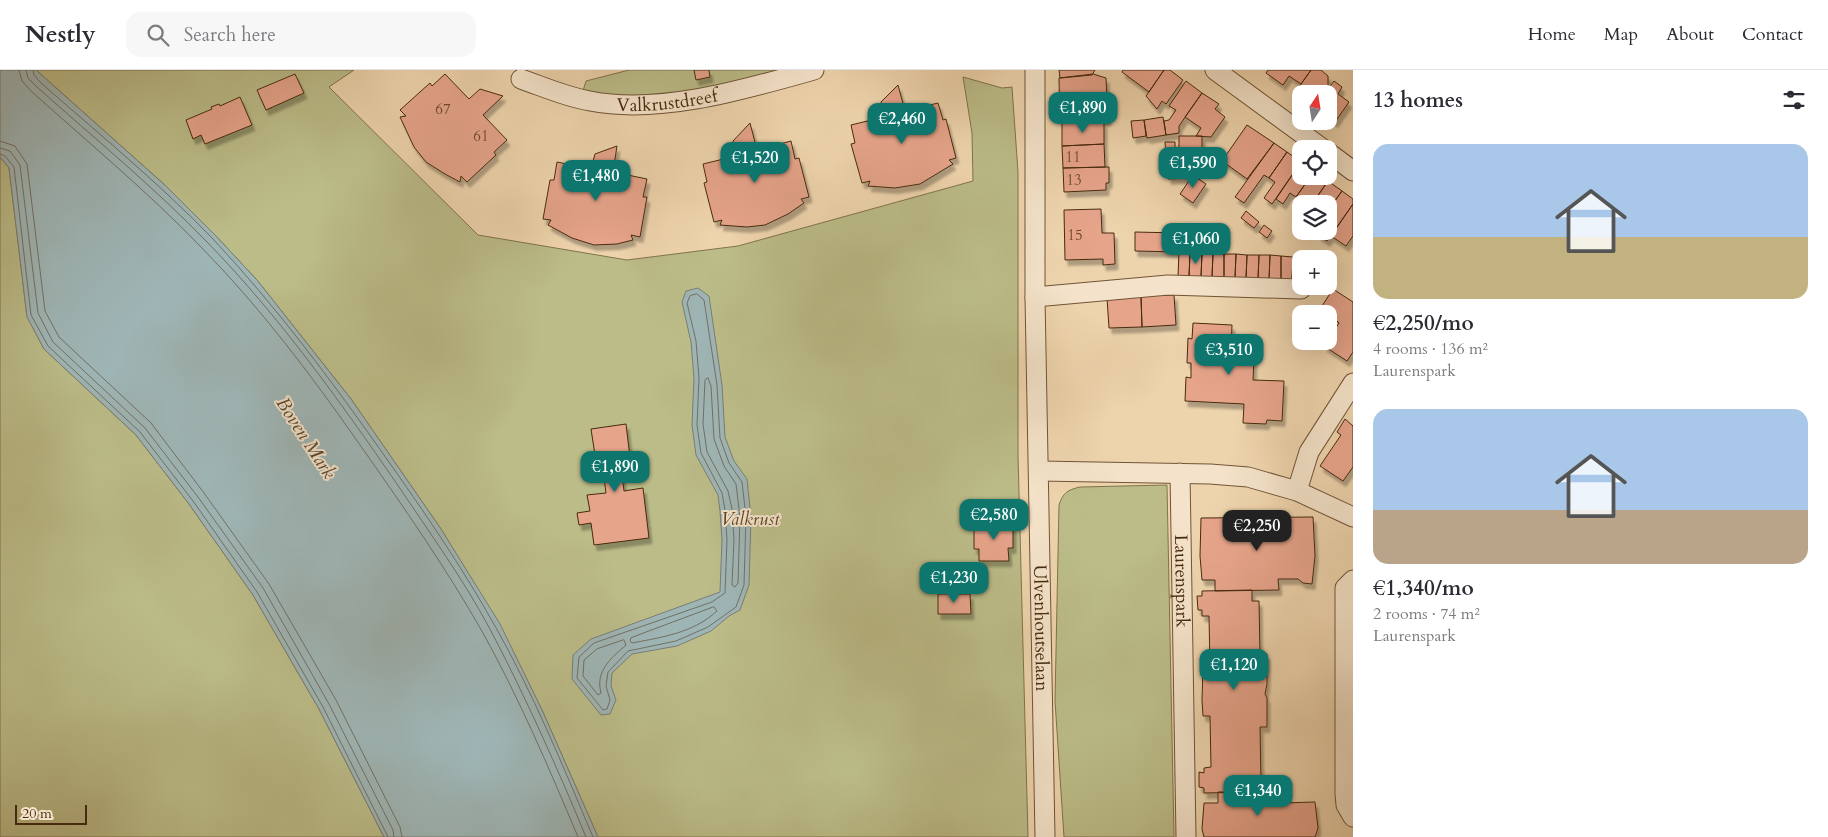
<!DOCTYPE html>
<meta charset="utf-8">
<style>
body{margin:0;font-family:Cardo,serif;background:#f7f7f7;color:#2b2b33;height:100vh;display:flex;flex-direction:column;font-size:19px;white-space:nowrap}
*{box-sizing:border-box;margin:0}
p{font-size:16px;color:#7c7c81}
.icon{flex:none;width:28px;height:28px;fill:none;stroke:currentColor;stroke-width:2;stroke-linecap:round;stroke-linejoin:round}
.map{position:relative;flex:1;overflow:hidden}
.panel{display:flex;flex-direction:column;background:#fff;width:475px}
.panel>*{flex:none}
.needle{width:32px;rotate:12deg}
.controls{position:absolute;left:1292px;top:15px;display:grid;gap:10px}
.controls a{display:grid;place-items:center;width:45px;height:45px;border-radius:10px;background:#fff;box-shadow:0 5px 20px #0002;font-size:25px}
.scale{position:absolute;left:15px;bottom:12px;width:72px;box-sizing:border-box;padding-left:5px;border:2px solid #472a0f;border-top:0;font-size:14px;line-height:18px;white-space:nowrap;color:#472a0f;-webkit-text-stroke:4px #f4e3ca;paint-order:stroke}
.price{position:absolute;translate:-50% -42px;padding:0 11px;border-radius:10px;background:#0f766e;color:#fff;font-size:16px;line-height:32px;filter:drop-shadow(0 1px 2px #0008)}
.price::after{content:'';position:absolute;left:50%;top:30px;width:15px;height:11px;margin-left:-8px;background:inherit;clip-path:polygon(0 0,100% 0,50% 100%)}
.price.on{background:#222;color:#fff}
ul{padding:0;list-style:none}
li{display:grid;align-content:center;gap:10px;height:265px;padding:0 20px}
li span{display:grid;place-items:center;height:155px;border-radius:15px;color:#555}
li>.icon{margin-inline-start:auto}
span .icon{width:90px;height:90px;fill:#fffc;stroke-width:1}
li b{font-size:21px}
h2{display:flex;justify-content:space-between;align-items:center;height:60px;padding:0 20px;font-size:21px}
header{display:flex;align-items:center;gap:30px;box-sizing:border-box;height:70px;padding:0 25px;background:#fff;border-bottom:1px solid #e1e1e2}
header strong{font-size:24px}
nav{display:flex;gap:28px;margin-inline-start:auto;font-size:18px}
.search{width:350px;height:45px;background:#f7f7f7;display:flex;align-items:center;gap:12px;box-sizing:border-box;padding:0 18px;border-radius:15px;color:#7c7c81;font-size:19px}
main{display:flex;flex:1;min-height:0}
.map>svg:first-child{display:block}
.green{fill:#bbbc88;stroke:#81734c}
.water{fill:#9eb5b5;stroke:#7b7d73}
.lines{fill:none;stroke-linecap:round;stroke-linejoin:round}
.shore{stroke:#727062;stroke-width:1}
.building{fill:#e6a48b;stroke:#472a0f;filter:url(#shadow)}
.street-casing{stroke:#715436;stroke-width:21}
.street{stroke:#f4e3ca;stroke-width:19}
.labels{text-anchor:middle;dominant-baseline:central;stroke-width:4;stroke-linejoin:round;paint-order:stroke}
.number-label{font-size:15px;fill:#6f482e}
.street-label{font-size:18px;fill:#472a0f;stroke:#f4e3ca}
.park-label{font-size:18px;font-style:italic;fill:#5e4727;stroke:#f4e3ca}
.water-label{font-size:19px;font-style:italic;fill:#584630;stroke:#f4e3ca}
</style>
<header>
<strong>Nestly</strong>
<div class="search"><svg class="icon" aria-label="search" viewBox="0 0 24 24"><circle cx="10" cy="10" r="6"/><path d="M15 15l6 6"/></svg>Search here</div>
<nav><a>Home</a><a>Map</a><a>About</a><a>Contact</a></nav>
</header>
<main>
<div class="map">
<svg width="1353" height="767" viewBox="0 0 1353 767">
<defs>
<filter id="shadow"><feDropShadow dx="3" dy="5.5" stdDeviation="1" flood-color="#0004"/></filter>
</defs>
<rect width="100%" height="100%" fill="#eed4ad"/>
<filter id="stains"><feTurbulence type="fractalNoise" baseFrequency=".004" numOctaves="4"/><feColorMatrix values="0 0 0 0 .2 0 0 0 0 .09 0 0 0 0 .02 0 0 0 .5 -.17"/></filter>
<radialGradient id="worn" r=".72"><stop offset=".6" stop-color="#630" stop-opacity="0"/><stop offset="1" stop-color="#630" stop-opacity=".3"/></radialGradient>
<path class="green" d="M36,0H354L329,17L478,165L627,190L738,176L973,111L972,63L963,7L1002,18L1012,17L1018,102V385L1028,767H598L542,640L499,554L441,459L351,329L257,210L215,165L166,116Z
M629,0H778C732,14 685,27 636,28C618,29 600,25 582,24L586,11Z
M0,87L9,98L27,246L44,279L136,365L189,434L253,525L319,639L384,767H0Z
M1167,415L1174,767H1064L1055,631L1059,435C1063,423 1067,420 1080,417Z"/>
<path class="water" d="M0,0H36L166,116L215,165L257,210L351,329L441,459L500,554L542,640L598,767H384L319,639L253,525L189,434L136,365L44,279L27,247L9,98L0,87Z
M698,218L709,226L722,315L725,367L734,391L747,409L751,447L749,515L740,540L729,546L711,561L677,576L632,584L612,603L611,616L616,630L610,644L601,645L572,609L573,585L591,569L720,522L722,470L720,441L718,425L696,385L692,355L694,308L691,272L682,232L686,221Z"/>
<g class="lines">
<path class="shore" d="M19,0L22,11L32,22C89,73 148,122 201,177C260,237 312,306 360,375C403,436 446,498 483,563C519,628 549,698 578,767
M26,0L28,8L37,17C94,68 154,117 208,173C279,246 339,330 397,414C429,462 464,510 491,561C526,628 557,697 586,767
M33,0L34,5L41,13C99,64 159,113 213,169C276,236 331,310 384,385C423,440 462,497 495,556C533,623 563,696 593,767
M0,71L15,76L27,94L45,241L59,267L151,353L204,423L269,514L336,630L400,757L402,767
M0,78L10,81L20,95L38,243L53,272L145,358L198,427L263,518L329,634L393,760L394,767
M0,84L5,86L14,97L31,245L48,276L140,362L193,431L257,522L323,637L388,767
M697,224L704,230L717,315L720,368L729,393L742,412L746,447L744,515L736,537L708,557L676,571L628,581L608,602L606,616L610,630L607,639L603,640L577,608L579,587L594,573L712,532L725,523L727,470L725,440L722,423L701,383L697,355L699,308L696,271L687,233L690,226Z
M708,308L711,316L714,369L724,396L736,414L740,447L738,513L735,517L732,515L734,470L732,439L728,421L707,382L703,354L705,310Z
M714,537L717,541C693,563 663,567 632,573L630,571L631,568Z
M624,570L626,575C611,588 595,601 601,623L598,625L583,606L584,590L597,579Z"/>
</g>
<path class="building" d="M694,0H709L710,7L696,10Z
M1059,0H1095L1092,5L1060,8Z
M1123,0H1164L1149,22L1122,2Z
M1164,0H1170L1183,10L1166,34L1162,31L1157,39L1146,26Z
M1268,0H1311L1301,14L1289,6L1283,15L1266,3Z
M1311,0H1321L1328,6V18L1324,24H1301V29L1294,24Z
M295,4L304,23L266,40L257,20Z
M445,4L469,29L480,19L503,26L483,45L507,70L494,82L496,85L467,112L461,106L460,112L445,104L426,92L414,77L400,47L406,46L400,40L430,13L432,16Z
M1093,4L1106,8L1108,50L1060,53L1059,8Z
M1186,11L1202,23L1179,56V63L1166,65L1164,51L1169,50L1176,40L1169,36Z
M1334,11L1342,17L1338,24L1349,32L1335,52L1329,48V24H1324Z
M898,15L905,41L938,33L943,50L946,49L956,88L949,90L953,94L920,114L895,118L868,116L870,111L862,113L851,74L855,73L851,55L884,47L881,32Z
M1202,23L1219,34L1215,39L1225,47L1211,67L1196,66L1201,58L1185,47Z
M240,27L252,55L205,74L201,65L193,69L186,50L212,39L211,37L219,34L220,36Z
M1163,47L1166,65L1147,68L1144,50Z
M1144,50L1146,66L1133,68L1131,51Z
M1104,52V74L1062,76V53Z
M750,53L757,80L791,71L795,89L799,88L809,127L801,129L804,133L788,144L765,155L747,157L720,155L722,150L714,152L704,113L707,112L703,94L736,86L733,71Z
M1247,55L1274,73L1247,109L1222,91Z
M1179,66H1202V78H1179Z
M1165,72H1175V86H1166Z
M1274,73L1287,82L1269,108L1264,105L1244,133L1235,127Z
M1104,74L1105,97L1063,98L1062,76Z
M617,76L613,102L647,109L643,127H647L640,167L631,165L633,170L617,174L594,175L572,168L548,155L551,150L543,149L550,110H554L557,92L591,99L595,84Z
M1179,78H1202L1203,89L1179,90Z
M1287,82L1301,92L1272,134L1264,128L1275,112L1269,108Z
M1301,92V106H1311L1296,127L1290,123L1283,134L1276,129Z
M1186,94V108L1168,109V95Z
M1109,97V113H1106V120L1064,122L1063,98Z
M1193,105L1206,114L1193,133L1180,124Z
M1311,106H1321L1328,111L1312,134H1301L1300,151L1292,145L1302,131L1296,127Z
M1328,111L1342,121L1329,139V134H1312Z
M1342,121L1353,129V134L1327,171L1318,165L1321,161H1329V139Z
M1353,134V166L1346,176L1331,166Z
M1101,139L1102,163H1114L1115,194L1103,195V189L1065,190L1064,140Z
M1246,141L1259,152L1254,158L1241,148Z
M1264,155L1272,161L1267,168L1259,162Z
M1135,162L1179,163L1178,182L1135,181Z
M1179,182L1190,183L1189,207L1178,206Z
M1190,183H1202L1201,207H1189Z
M1202,183L1213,184L1212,207H1201Z
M1213,184H1224V208L1212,207Z
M1224,184H1236L1235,208H1224Z
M1236,184L1247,185L1246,209L1235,208Z
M1247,185H1259L1258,209H1246Z
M1259,185H1270L1269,210L1258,209Z
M1270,185L1281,186V210H1269Z
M1281,186L1293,187L1292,210H1281Z
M1293,187H1304L1301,189V211L1292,210Z
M1333,219L1353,232V282L1347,291L1324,276L1339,253L1322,236Z
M1174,225L1176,255L1142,257L1141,226Z
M1141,226L1142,257L1109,258L1107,228Z
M1193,253L1232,255L1231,281L1244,282L1243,287L1254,288L1253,310L1284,311L1282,351L1267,350L1266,354L1243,353L1244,334L1185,331L1186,307L1191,308V293H1187L1188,268L1192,269Z
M1345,349L1353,356V397L1343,411L1320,396L1341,365L1337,362Z
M626,354L632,404L622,405L624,421L643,418L649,468L594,475L591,453L579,455L577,443L590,441L587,425L606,423L601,384L595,385L591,359Z
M1313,447L1315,486L1312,514L1303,513L1298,509H1278L1279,520L1215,521V510H1202L1200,486L1201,448Z
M1013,453V478H1008L1009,491H979V479H974V454Z
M1252,520V531H1259L1260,585L1267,584V614L1265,624L1267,628V657H1260L1261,711H1253V722L1204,723V718L1199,717V702L1204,703V698L1211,697L1210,646H1203L1202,630L1203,597H1210L1209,546H1202V540H1198L1197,526H1202V521Z
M938,524H970L971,544H938Z
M1218,722H1281V733L1315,732L1318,758L1315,767H1204L1202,759L1204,733H1218Z"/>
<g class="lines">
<defs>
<g id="street">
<path id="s1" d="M1035,0V227L1045,767"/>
<path d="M1215,0L1323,79"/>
<path id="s2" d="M521,9C544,17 566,27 590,31C660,45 746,19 814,0"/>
<path d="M1329,83L1353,101"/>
<path d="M1035,227L1168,215L1301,219"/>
<path d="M1039,401L1210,404L1248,407L1297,421L1353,447"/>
<path id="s3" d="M1180,403L1186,767"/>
<path d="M1297,421L1309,382L1353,313"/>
<path d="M1353,510L1345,518V724L1346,735L1353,747"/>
</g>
</defs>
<use href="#street" class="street-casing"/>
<use href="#street" class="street"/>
</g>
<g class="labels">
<g class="number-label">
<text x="443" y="39">67</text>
<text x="481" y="66">61</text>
<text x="1073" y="87">11</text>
<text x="1074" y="110">13</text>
<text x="1075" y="165">15</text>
</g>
<g class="street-label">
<text stroke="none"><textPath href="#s2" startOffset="150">Valkrustdreef</textPath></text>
<text stroke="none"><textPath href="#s3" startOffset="108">Laurenspark</textPath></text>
<text stroke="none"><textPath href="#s1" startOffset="558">Ulvenhoutselaan</textPath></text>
</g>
<g class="park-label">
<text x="750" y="449">Valkrust</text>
</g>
<g class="water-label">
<text transform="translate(306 368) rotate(57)">Boven Mark</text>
</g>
</g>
<rect width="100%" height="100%" filter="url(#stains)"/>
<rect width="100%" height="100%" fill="url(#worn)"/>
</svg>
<div class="controls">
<a><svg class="needle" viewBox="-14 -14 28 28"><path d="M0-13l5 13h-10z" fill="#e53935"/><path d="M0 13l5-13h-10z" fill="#7c7c81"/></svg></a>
<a><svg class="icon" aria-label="locate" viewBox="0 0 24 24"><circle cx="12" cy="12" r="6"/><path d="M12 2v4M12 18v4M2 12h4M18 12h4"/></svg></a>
<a><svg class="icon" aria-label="layers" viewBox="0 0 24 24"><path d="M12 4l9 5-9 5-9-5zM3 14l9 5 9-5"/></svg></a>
<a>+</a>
<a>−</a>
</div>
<div class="scale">20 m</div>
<b class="price" style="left:1083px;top:64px">€1,890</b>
<b class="price" style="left:902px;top:75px">€2,460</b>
<b class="price" style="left:755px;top:114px">€1,520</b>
<b class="price" style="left:1193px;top:119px">€1,590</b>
<b class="price" style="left:596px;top:132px">€1,480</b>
<b class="price" style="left:1196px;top:195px">€1,060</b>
<b class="price" style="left:1229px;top:306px">€3,510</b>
<b class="price" style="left:615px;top:423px">€1,890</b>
<b class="price" style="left:994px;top:471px">€2,580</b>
<b class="price on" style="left:1257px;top:482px">€2,250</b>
<b class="price" style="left:954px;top:534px">€1,230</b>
<b class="price" style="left:1234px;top:621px">€1,120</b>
<b class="price" style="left:1258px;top:747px">€1,340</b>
</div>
<section class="panel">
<h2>13 homes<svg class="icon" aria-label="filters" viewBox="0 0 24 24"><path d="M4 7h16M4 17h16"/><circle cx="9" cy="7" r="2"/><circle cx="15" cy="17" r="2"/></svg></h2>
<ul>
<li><span style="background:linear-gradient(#a9c7e8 60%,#c2b280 0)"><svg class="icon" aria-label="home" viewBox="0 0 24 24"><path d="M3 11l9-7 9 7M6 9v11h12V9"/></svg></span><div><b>€2,250/mo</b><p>4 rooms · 136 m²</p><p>Laurenspark</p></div></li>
<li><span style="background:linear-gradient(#a9c7e8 65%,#b9a48a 0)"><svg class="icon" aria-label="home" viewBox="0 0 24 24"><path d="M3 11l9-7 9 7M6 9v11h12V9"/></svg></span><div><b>€1,340/mo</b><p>2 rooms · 74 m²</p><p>Laurenspark</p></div></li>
</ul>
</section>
</main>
